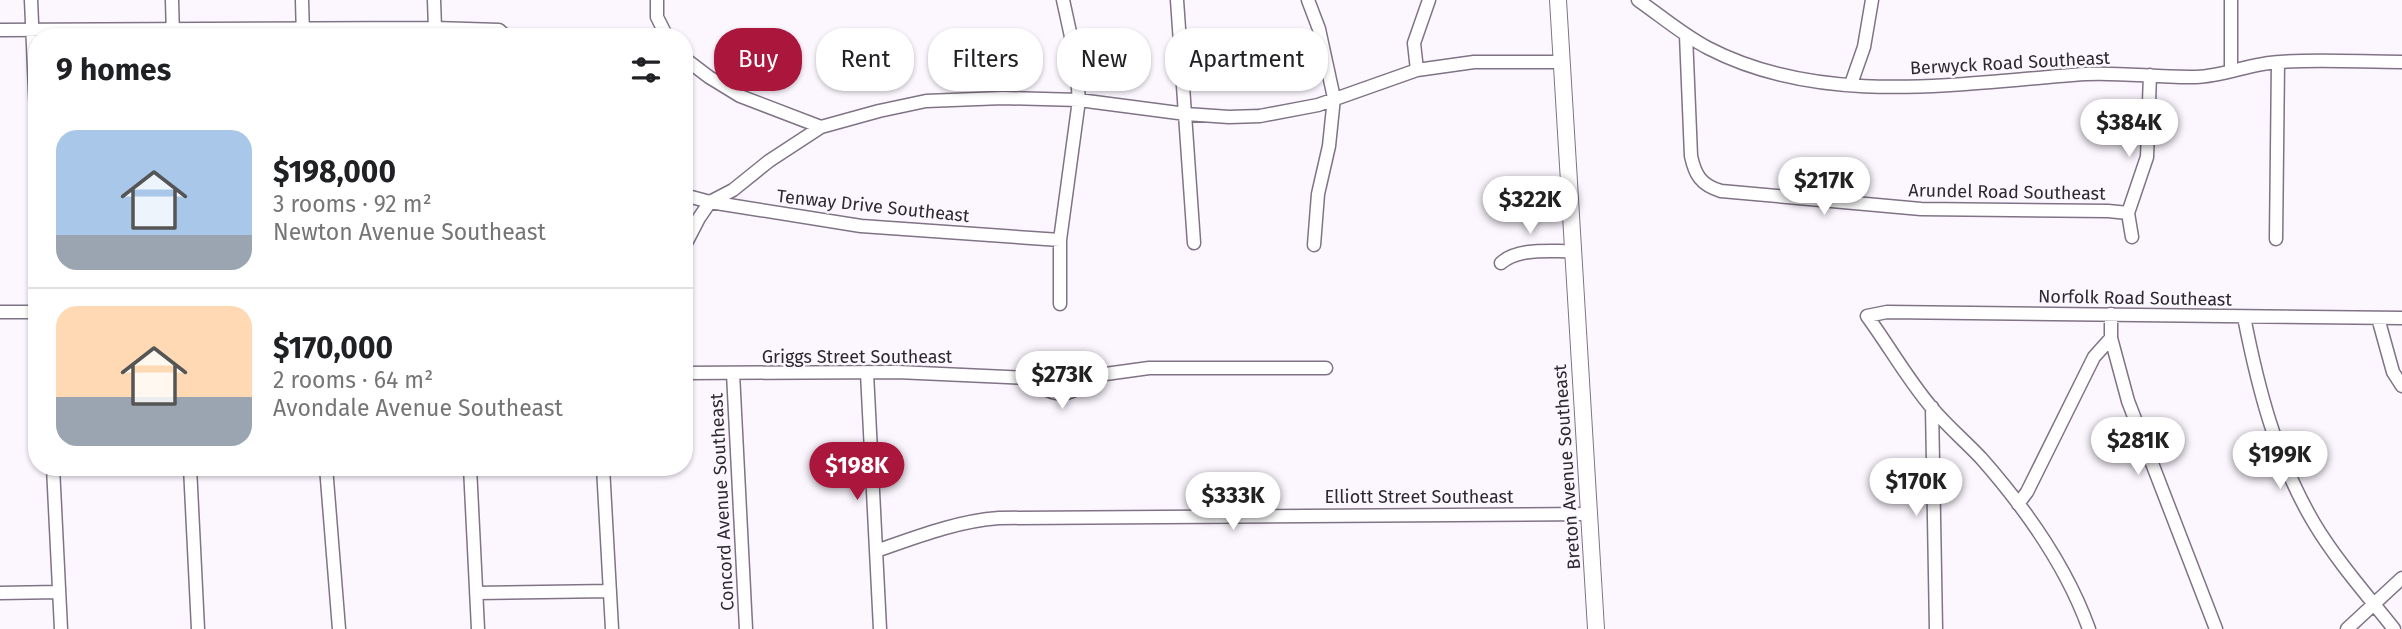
<!DOCTYPE html>
<meta charset="utf-8">
<style>
body{margin:0;font-family:"Fira Sans",sans-serif;background:#f2f2f2;color:#202124;height:100vh;display:flex;flex-direction:column;font-size:26px;white-space:nowrap}
*{box-sizing:border-box;margin:0}
p{font-size:23px;color:#757577}
.icon{flex:none;width:38px;height:38px;fill:none;stroke:currentColor;stroke-width:2;stroke-linecap:round;stroke-linejoin:round}
.map{position:relative;flex:1;overflow:hidden}
.side{position:absolute;left:28px;top:28px;width:665px;height:448px;display:flex;flex-direction:column;background:#fff;border-radius:28px;box-shadow:0 2px 5px #0004}
.side>*{flex:none}
.banner{position:absolute;left:714px;top:28px;width:665px;height:63px;display:flex;gap:14px}
.price{position:absolute;translate:-50% -60px;padding:0 16px;border-radius:24px;background:#fff;color:#222;font-size:23px;line-height:46px;filter:drop-shadow(0 2px 4px #0008)}
.price::after{content:'';position:absolute;left:50%;top:42px;width:21px;height:16px;margin-left:-10px;background:inherit;clip-path:polygon(0 0,100% 0,50% 100%)}
.price.current{background:#ab163c;color:#fff}
ul{padding:0;list-style:none}
li{display:flex;align-items:center;gap:21px;height:175px;padding:0 28px}
li+li{border-top:2px solid #e0e0e0}
li span{display:grid;place-items:center;flex:none;width:196px;height:140px;border-radius:21px;color:#555}
li>.icon{margin-inline-start:auto}
span .icon{width:84px;height:84px;fill:#fffc;stroke-width:1}
li b{font-size:30px}
h2{display:flex;justify-content:space-between;align-items:center;height:84px;padding:0 28px;font-size:30px}
.chip{padding:0 24px;border-radius:28px;background:#fff;box-shadow:0 2px 5px #0004;font-size:24px;line-height:63px}
.chip.current{background:#ab163c;color:#fff}
.map>svg:first-child{display:block}
.lines{fill:none;stroke-linecap:round;stroke-linejoin:round}
.minor-casing{stroke:#7f7385;stroke-width:15}
.major-casing{stroke:#7f7385;stroke-width:18}
.minor{stroke:#fff;stroke-width:12}
.major{stroke:#fff;stroke-width:16}
.labels{text-anchor:middle;dominant-baseline:central;stroke-width:5;stroke-linejoin:round;paint-order:stroke}
.street-label{font-size:18px;fill:#2e2931;stroke:#fcf7ff}
</style>
<div class="map">
<svg width="2402" height="629" viewBox="0 0 2402 629">
<rect width="100%" height="100%" fill="#fcf7ff"/>
<g class="lines">
<defs>
<path id="minor" d="M31,0L37,138
M172,0L173,37
M302,0L303,37
M434,0L435,28
M657,0V17L667,37
M1177,0L1194,243
M1308,0L1319,29L1334,98L1329,146L1318,194L1314,245
M1638,0C1661,16 1683,35 1708,48C1824,108 1961,83 2085,74C2122,72 2159,78 2196,77C2225,76 2251,63 2280,62C2320,59 2362,62 2402,62
M2231,0V71
M0,30L435,28L499,30L507,37
M1686,35L1691,156C1695,175 1701,185 1721,191L1921,209L2108,211L2128,213
M684,58L709,77L740,96L821,127
M1417,70L1414,43L1429,0
M1851,84L1864,47L1872,0
M684,195L710,202L861,226L1060,240
M2132,237L2128,213L2147,157L2150,75
M2276,239L2278,62
M684,247L699,218L710,202L733,190L769,161L821,127L879,111L926,101L1003,98L1079,100L1186,114L1229,117L1260,116L1318,105L1417,70L1474,62H1561
M1501,263C1519,247 1551,252 1574,251
M1060,304V240L1079,100L1075,55L1063,0
M0,312H37
M2111,314V338L2128,401L2216,629
M2244,317C2258,388 2276,459 2314,523C2336,560 2367,595 2394,629
M2378,318L2393,372L2402,386
M684,373L897,372L1030,378L1054,365L1065,363L1091,376L1149,368H1326
M733,373L746,629
M867,373L880,629
M1030,378C1053,398 1070,400 1091,376
M1932,407L1936,629
M53,467L61,629
M190,467L198,629
M326,467L339,629
M470,467L478,629
M603,467L612,629
M2018,504L2027,492L2094,357L2111,338
M876,551C916,537 957,521 999,518L1589,514
M0,593L59,592
M476,593L610,591
M2089,629C2066,565 2026,509 1981,458C1965,441 1947,426 1932,408C1908,380 1889,346 1867,316L1887,312L2402,318
M2347,629L2402,578"/>
<path id="major" d="M1558,0L1596,629"/>
</defs>
<use href="#minor" class="minor-casing"/>
<use href="#major" class="major-casing"/>
<use href="#minor" class="minor"/>
<use href="#major" class="major"/>
</g>
<g class="labels">
<g class="street-label">
<text transform="translate(2010 63) rotate(-3)">Berwyck Road Southeast</text>
<text transform="translate(2007 192) rotate(1)">Arundel Road Southeast</text>
<text transform="translate(873 206) rotate(6)">Tenway Drive Southeast</text>
<text transform="translate(2135 298) rotate(1)">Norfolk Road Southeast</text>
<text x="857" y="357">Griggs Street Southeast</text>
<text transform="translate(1567 467) rotate(-94)">Breton Avenue Southeast</text>
<text x="1419" y="497">Elliott Street Southeast</text>
<text transform="translate(722 502) rotate(-93)">Concord Avenue Southeast</text>
</g>
</g>
</svg>
<b class="price" style="left:2129px;top:159px">$384K</b>
<b class="price" style="left:1824px;top:217px">$217K</b>
<b class="price" style="left:1530px;top:236px">$322K</b>
<b class="price" style="left:1062px;top:411px">$273K</b>
<b class="price" style="left:2138px;top:477px">$281K</b>
<b class="price" style="left:2280px;top:491px">$199K</b>
<b class="price current" style="left:857px;top:502px">$198K</b>
<b class="price" style="left:1916px;top:518px">$170K</b>
<b class="price" style="left:1233px;top:532px">$333K</b>
<div class="banner">
<a class="chip current">Buy</a>
<a class="chip">Rent</a>
<a class="chip">Filters</a>
<a class="chip">New</a>
<a class="chip">Apartment</a>
</div>
<section class="side">
<h2>9 homes<svg class="icon" aria-label="filters" viewBox="0 0 24 24"><path d="M4 7h16M4 17h16"/><circle cx="9" cy="7" r="2"/><circle cx="15" cy="17" r="2"/></svg></h2>
<ul>
<li><span style="background:linear-gradient(#a9c7e8 75%,#9aa5b1 0)"><svg class="icon" aria-label="home" viewBox="0 0 24 24"><path d="M3 11l9-7 9 7M6 9v11h12V9"/></svg></span><div><b>$198,000</b><p>3 rooms · 92 m²</p><p>Newton Avenue Southeast</p></div></li>
<li><span style="background:linear-gradient(#ffd9b3 65%,#9aa5b1 0)"><svg class="icon" aria-label="home" viewBox="0 0 24 24"><path d="M3 11l9-7 9 7M6 9v11h12V9"/></svg></span><div><b>$170,000</b><p>2 rooms · 64 m²</p><p>Avondale Avenue Southeast</p></div></li>
</ul>
</section>
</div>
